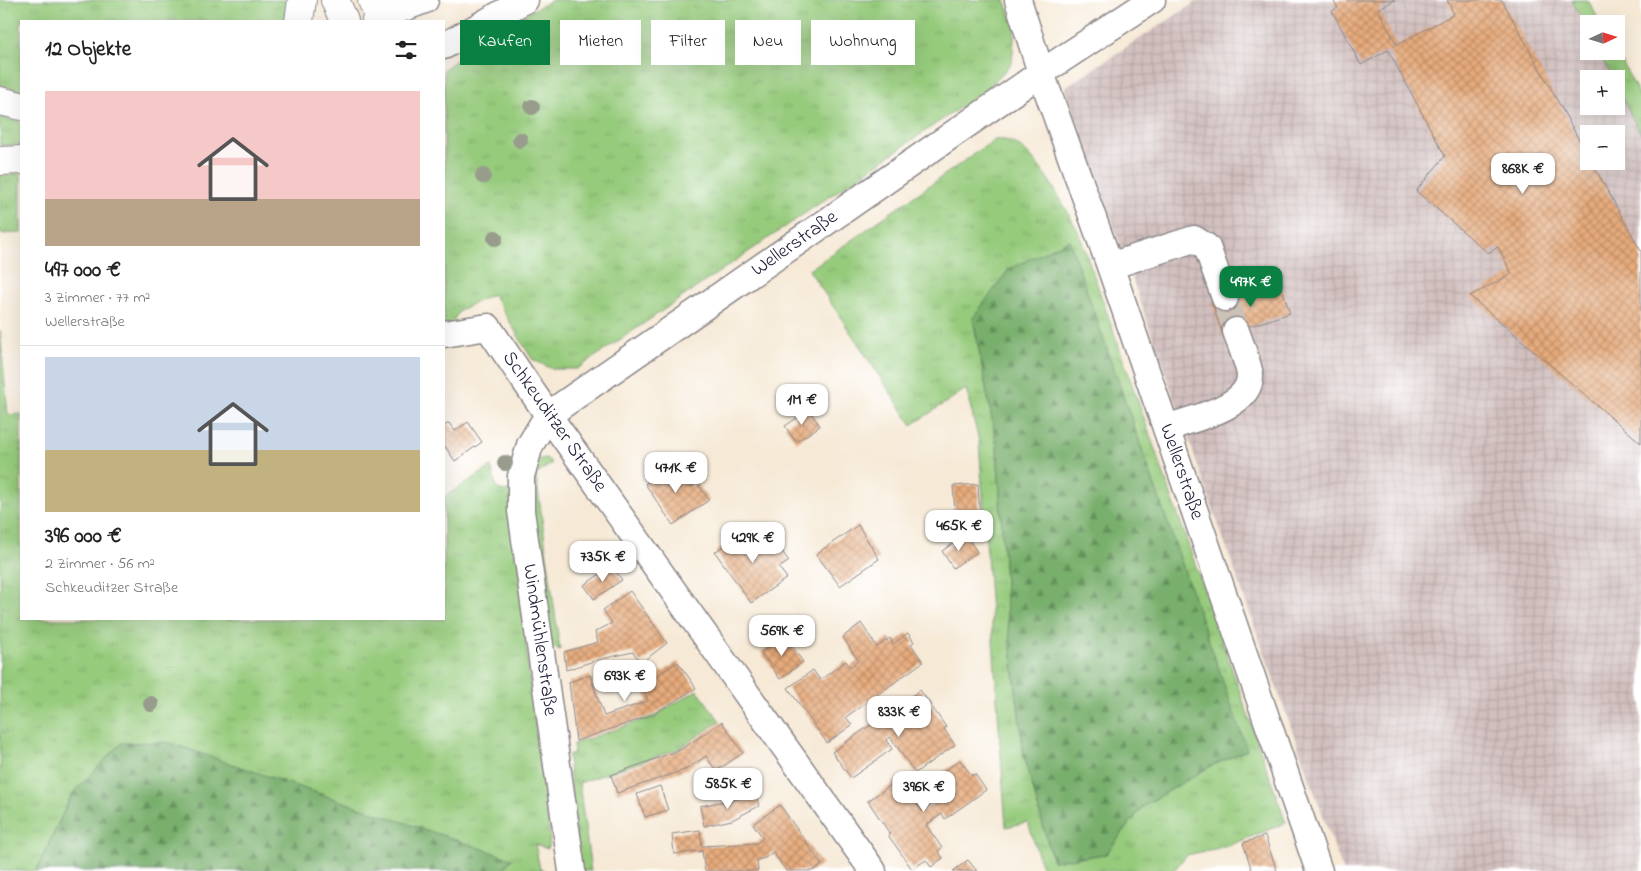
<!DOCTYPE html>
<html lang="de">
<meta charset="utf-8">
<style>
body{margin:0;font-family:"Indie Flower",sans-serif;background:#f2f2f2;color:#222;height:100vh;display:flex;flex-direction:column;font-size:19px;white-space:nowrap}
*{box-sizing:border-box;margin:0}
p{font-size:16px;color:#767676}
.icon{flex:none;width:28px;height:28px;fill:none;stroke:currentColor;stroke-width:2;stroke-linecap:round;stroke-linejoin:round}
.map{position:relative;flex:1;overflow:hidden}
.details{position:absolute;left:20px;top:20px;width:425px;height:600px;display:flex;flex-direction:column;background:#fff;border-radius:0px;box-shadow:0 5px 20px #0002}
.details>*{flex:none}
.top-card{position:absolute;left:460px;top:20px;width:475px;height:45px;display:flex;gap:10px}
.needle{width:32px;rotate:86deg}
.buttons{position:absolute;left:1580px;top:15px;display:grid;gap:10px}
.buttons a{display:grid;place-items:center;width:45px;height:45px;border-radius:0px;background:#fff;box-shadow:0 5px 20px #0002;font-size:25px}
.price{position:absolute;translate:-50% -42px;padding:0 11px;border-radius:10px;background:#fff;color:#222;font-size:16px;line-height:32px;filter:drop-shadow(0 1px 2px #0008)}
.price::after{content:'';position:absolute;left:50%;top:30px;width:15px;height:11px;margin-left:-8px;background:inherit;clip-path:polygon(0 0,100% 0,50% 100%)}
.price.active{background:#0b8043;color:#fff}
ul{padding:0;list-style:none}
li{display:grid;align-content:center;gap:10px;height:265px;padding:0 25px}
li+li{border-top:1px solid #e0e0e0}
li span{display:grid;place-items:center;height:155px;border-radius:0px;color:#555}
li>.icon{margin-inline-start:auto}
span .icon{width:90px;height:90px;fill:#fffc;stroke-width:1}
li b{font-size:21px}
h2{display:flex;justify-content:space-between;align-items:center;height:60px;padding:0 25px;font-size:21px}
.chip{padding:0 18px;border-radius:0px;background:#fff;box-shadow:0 5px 20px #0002;font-size:18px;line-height:45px}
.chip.active{background:#0b8043;color:#fff}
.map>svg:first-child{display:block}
.industrial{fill:url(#industrial-grid);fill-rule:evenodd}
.grass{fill:url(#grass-tufts);stroke:#5c765c;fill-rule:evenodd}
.forest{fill:url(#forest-firs);stroke:#4d6854}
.building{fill:url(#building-cross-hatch)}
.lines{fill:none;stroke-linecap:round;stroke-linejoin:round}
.minor-tunnel{stroke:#ccc1b6;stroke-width:26;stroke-dasharray:26 13;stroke-linecap:butt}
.minor-casing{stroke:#8c8688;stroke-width:29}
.major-casing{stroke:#8c8688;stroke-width:30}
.highway-casing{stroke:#8c8688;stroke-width:30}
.minor{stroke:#fff;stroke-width:26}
.major{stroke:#fff;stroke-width:28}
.highway{stroke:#fff;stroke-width:28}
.tree{fill:#989c8d}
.labels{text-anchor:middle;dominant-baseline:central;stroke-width:5;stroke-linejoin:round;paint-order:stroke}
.street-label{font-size:20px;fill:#22223b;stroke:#fff}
</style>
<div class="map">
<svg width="1641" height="871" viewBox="0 0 1641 871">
<defs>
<pattern id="industrial-grid" width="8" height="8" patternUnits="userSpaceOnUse" patternTransform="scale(1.25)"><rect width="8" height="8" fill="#d1bfbe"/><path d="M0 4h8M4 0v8" fill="none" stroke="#b3a4a4"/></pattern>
<pattern id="grass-tufts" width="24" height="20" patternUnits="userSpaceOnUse" patternTransform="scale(1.25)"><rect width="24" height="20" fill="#96cb7c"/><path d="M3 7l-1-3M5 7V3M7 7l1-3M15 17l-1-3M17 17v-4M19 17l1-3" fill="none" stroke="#81ae6c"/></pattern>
<pattern id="forest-firs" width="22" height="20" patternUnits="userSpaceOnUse" patternTransform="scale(1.25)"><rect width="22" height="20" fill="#78af6c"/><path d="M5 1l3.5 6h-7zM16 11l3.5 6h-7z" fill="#628e5a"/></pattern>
<pattern id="building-cross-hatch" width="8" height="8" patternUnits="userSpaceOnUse" patternTransform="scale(1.25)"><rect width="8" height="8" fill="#e7ab7b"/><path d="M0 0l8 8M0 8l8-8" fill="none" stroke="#bb8b66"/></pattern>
</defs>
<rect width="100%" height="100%" fill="#fff"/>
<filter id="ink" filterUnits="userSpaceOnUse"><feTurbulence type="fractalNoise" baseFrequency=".02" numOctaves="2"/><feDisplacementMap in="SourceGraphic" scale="10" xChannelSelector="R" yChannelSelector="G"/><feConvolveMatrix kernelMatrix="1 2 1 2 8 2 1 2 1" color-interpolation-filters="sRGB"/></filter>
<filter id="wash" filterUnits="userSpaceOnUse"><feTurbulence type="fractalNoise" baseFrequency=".0096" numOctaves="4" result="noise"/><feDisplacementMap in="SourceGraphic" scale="20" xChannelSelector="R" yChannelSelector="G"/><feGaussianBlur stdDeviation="1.12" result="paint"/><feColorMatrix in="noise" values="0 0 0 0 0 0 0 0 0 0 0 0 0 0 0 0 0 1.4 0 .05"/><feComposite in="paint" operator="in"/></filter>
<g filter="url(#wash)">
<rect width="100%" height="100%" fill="#f6e9d5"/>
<path class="industrial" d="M1199,0H1572L1589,33V51H1598L1613,79H1589V106H1616V86L1641,134V871H1343L1240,586L1065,87ZM1589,134H1616V161H1589Z"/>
<path class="grass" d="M0,0H293L283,21H21V91L0,85Z
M552,0H1005L1015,27L1012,63L987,89L577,369H552L532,359L493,294L460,310L451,324L444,326V69L507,24Z
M1572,0H1588L1601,24H1589V33Z
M1598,51H1616L1641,98V134L1616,86V79H1613Z
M0,117L21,122V144L0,146Z
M994,140C998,140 1005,139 1009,141C1037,150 1065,208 1079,233L1286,823L1228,846L1187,855L1173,871H1043L1028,822L1006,827L979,441L966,389L912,425L809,270ZM973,318L1247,750L1211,766L1143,806L1106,854L1053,861L1024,756L1007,615L997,446Z
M21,173V233L0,234V176Z
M0,330L8,415L21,414V619H444V497L491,467L497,489L515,493L521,591L529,677L550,837L549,845L547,849L535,844L540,869L547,871H502L512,859L72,794L36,871H0Z
M546,458L552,463L536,475L560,650L552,647L528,501L532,465L540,459Z
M697,690L720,721L679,749L579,783L591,871H579L568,755L574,753L573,744L654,716Z"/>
<path class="forest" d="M1069,240L1247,750L1211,766L1143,806L1106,854L1053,861L1024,756L1007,615L997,446L973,318L1009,269Z
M167,742L512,859L502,871H36L72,794L121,743Z"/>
<g id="blocks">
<path class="building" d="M1333,0H1395L1378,9L1397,45L1454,14L1447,0H1502L1589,158V161H1591L1641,251V443L1470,296L1512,274L1498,247L1488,253L1416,191L1445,156L1388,50L1361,65L1332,11L1338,8Z
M1279,280L1290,313L1223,335L1212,303Z
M809,410L820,426L796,442L785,426Z
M468,422L482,442L455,461L444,445V426L449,423L455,431Z
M675,463L692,487L697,483L709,500L673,525L645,484Z
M978,484L980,520L956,522L953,486Z
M858,525L879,559L840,586L816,554Z
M750,527L766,549L775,542L789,561L779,568L787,578L751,603L715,552Z
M966,535L977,552L953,568L942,551Z
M612,566L622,580L594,599L584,585Z
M630,591L667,643L641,663L633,652L597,660L566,670L564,652L598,642L595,632L612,623L603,610Z
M861,623L877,647L890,638L893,644L908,633L914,642L911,644L923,662L846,717L852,725L827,743L788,688L813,670L820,680L846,661L850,667L858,661L843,637Z
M785,636L803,662L780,679L761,652Z
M678,662L696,688L652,715L576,741L569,682L590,675L604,716L648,701L642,685Z
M920,690L946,727L944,729L955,745L915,773L890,737L886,740L892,749L851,778L832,752Z
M722,722L743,753L716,771L706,756L687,769L617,793L611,775L680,750Z
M960,760L972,776L975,774L986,790L945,819L942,814L926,825L942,848L938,851L943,858L931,867L926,860L912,869L888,835L890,834L868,801L899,779L922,811L945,795L933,779Z
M660,786L668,810L645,817L637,794Z
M756,795L759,806L732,820L704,826L700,806Z
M780,805L822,865L813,871H786L773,852L765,858L757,860L758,871H705L702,851L674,854L672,834L700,830L702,846L757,843L763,838L753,824Z
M1265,836L1277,871H1252L1243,843Z
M968,860L977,871H953Z"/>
</g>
</g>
<g filter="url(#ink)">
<use href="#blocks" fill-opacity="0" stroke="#8c8688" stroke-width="1"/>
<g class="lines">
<path class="minor-tunnel" d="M1225,298L1236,331"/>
<defs>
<path id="minor" d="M1018,0L1041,73L1110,266L1319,871
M380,19L390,13L425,0
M444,46L525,0
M1110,266L1194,239L1207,247L1225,298
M444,334L488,327L548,415L873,871
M1166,428C1191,419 1250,408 1250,376C1250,368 1239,340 1236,331
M572,871L521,511V476L530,445L548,415L1041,73L1152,0"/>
<path id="major" d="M335,0L344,21
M372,0L380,21"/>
<path id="highway" d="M299,21L302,0
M376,21L380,19
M0,101L21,106
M0,161L21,160"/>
</defs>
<use href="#minor" class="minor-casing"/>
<use href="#major" class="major-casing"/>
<use href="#highway" class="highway-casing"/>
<use href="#minor" class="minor"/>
<use href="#major" class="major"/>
<use href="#highway" class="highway"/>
</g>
<g class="tree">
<circle cx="532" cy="107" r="8"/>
<circle cx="520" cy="140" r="8"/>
<circle cx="483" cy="176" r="8"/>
<circle cx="495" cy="238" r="8"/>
<circle cx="505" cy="463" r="8"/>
<circle cx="151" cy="704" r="8"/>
</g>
</g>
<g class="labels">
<g class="street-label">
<text transform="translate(795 244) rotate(-35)">Wellerstraße</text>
<text transform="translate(554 422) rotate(55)">Schkeuditzer Straße</text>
<text transform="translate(1181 472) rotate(71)">Wellerstraße</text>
<text transform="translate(539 640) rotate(82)">Windmühlenstraße</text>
</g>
</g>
</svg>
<div class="buttons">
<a><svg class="needle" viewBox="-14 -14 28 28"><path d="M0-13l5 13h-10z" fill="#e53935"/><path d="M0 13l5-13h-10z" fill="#767676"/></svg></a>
<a>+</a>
<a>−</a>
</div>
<b class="price" style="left:1523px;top:195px">868K €</b>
<b class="price active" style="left:1251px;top:308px">497K €</b>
<b class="price" style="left:802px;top:426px">1M €</b>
<b class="price" style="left:676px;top:494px">471K €</b>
<b class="price" style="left:959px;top:552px">465K €</b>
<b class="price" style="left:753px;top:564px">429K €</b>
<b class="price" style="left:603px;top:583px">735K €</b>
<b class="price" style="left:782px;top:657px">569K €</b>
<b class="price" style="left:625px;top:702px">693K €</b>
<b class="price" style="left:899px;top:738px">833K €</b>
<b class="price" style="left:728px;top:810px">585K €</b>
<b class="price" style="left:924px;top:813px">396K €</b>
<div class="top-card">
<a class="chip active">Kaufen</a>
<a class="chip">Mieten</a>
<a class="chip">Filter</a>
<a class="chip">Neu</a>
<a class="chip">Wohnung</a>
</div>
<section class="details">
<h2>12 Objekte<svg class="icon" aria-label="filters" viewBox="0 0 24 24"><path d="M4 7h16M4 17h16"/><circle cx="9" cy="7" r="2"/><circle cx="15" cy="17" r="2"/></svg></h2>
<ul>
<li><span style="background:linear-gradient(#f6c9c9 70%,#b9a48a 0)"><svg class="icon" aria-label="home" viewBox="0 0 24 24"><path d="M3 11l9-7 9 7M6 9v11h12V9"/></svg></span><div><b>497 000 €</b><p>3 Zimmer · 77 m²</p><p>Wellerstraße</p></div></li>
<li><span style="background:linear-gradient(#c9d6e8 60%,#c2b280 0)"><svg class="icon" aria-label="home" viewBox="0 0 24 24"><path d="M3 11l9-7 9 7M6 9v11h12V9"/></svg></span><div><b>396 000 €</b><p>2 Zimmer · 56 m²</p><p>Schkeuditzer Straße</p></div></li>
</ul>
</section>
</div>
